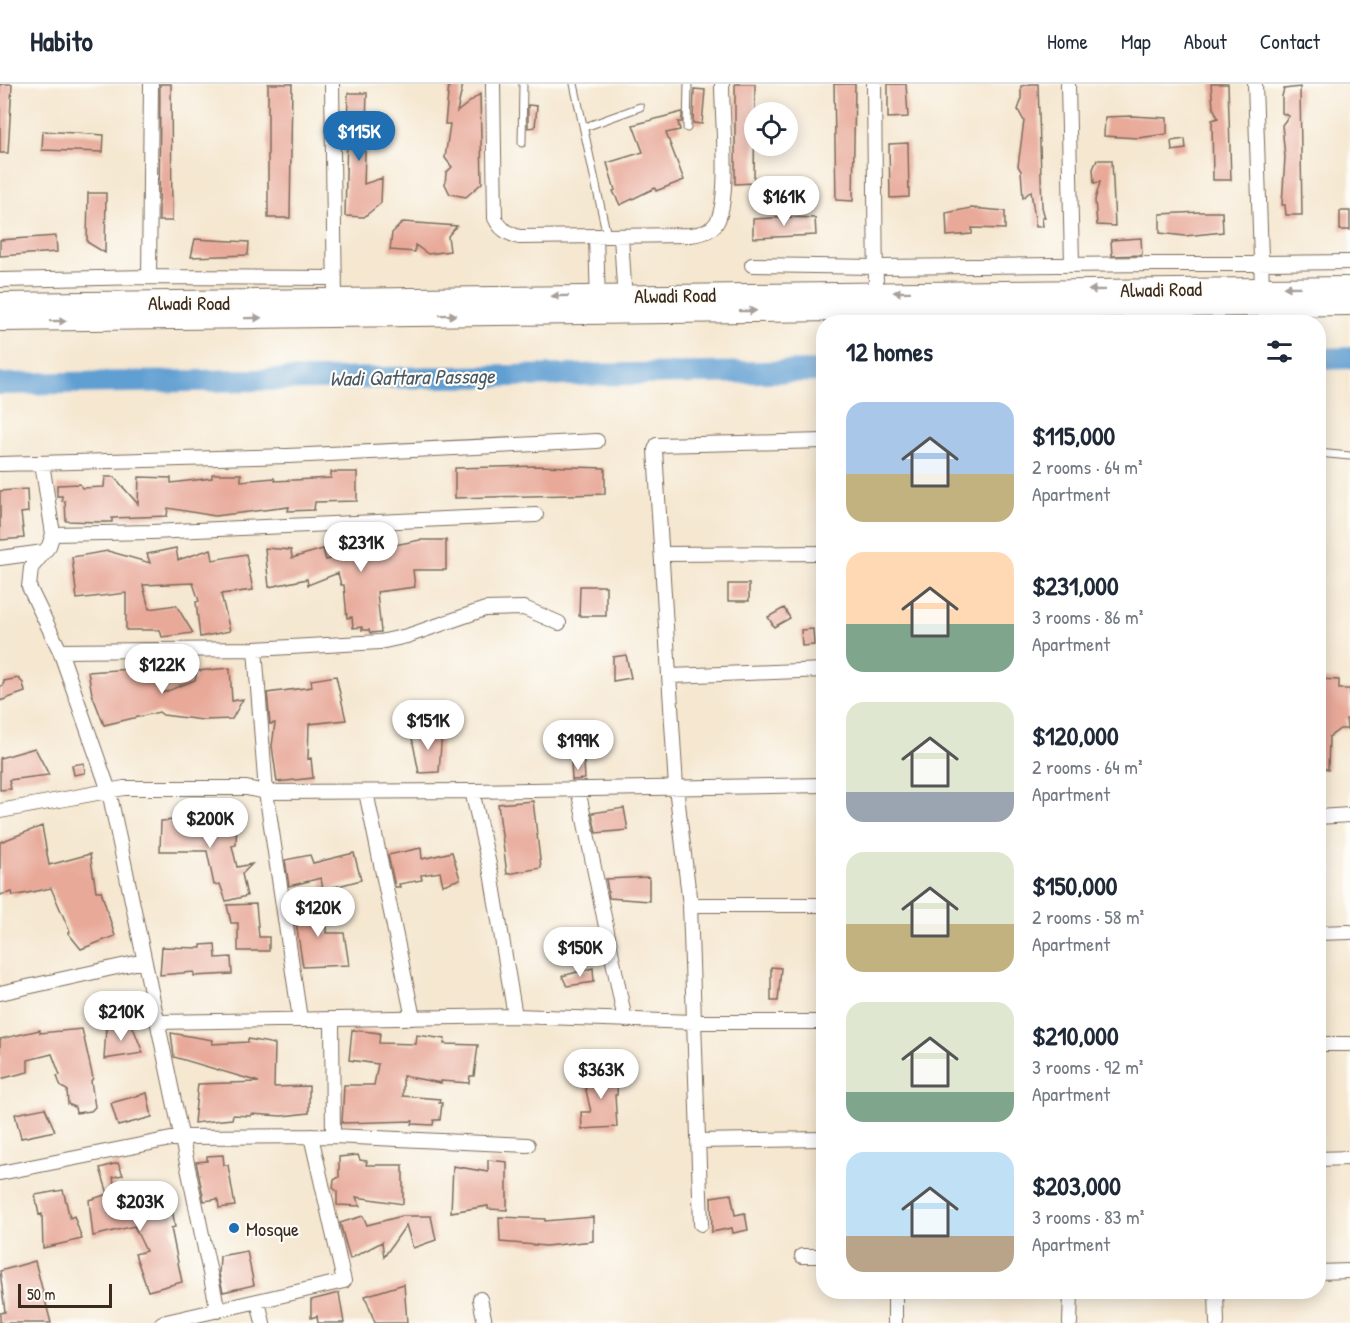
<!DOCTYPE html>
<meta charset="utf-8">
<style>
body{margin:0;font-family:"Patrick Hand",sans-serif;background:#f2f2f3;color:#1f2937;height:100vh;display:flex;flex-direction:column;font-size:22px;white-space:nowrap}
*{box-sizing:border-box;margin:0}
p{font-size:20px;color:#747a83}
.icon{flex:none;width:33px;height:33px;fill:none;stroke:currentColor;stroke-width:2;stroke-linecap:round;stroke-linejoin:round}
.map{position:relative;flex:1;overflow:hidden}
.panel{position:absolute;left:816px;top:231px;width:510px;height:984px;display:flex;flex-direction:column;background:#fff;border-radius:24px;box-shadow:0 3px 15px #0003}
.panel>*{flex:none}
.tools{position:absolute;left:744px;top:18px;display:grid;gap:12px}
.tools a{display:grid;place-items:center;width:54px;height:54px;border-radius:50%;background:#fff;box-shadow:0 3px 15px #0003;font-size:30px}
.scale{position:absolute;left:18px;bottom:15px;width:94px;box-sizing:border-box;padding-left:6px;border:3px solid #3b2a1e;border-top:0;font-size:16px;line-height:21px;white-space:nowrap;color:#3b2a1e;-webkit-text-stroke:4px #fdfcf7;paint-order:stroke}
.price{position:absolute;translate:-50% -51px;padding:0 14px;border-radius:21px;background:#fff;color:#222;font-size:20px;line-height:39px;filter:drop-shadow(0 2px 3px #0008)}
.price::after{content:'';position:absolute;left:50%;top:36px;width:18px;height:14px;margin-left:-9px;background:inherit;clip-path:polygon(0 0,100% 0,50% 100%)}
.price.current{background:#1f6fb2;color:#fff}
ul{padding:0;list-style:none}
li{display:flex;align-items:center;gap:18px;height:150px;padding:0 30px}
li span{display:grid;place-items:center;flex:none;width:168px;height:120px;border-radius:18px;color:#555}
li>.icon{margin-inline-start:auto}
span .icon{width:72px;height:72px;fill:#fffc;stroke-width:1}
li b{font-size:26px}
h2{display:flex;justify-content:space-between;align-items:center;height:72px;padding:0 30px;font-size:26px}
header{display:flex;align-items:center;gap:36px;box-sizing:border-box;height:84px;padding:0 30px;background:#fff;border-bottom:2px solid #e0e1e3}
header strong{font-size:28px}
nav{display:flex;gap:33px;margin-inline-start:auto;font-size:21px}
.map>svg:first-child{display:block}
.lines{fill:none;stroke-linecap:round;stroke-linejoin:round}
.river{stroke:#619fd2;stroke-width:22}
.building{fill:#e8a999}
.service-casing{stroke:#7c6c5c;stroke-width:9}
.minor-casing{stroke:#7c6c5c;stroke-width:16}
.secondary-casing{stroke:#7c6c5c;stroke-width:22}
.service{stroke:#fff;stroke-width:7}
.minor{stroke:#fff;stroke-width:14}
.secondary{stroke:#fff;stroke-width:20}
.oneway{fill:#a79f9a}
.poi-dot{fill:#1f6fb2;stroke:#fdfcf7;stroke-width:2}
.labels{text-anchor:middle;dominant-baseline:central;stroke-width:4.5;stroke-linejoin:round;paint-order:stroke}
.street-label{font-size:20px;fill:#3b2a1e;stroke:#fdfcf7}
.poi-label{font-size:20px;fill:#3b2a1e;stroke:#fdfcf7;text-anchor:start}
.water-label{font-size:21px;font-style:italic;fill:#4a5966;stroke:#fdfcf7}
</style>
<header>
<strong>Habito</strong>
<nav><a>Home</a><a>Map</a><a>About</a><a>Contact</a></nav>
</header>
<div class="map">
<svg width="1350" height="1239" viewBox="0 0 1350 1239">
<rect width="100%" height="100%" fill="#fdfcf7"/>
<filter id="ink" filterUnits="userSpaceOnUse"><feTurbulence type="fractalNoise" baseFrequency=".0167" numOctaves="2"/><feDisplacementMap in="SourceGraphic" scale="12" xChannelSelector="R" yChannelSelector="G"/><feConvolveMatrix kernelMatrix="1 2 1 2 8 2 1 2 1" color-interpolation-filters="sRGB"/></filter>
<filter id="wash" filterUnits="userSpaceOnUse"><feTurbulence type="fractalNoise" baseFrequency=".008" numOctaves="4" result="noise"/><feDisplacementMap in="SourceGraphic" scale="24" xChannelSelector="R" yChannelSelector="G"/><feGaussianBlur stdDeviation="1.35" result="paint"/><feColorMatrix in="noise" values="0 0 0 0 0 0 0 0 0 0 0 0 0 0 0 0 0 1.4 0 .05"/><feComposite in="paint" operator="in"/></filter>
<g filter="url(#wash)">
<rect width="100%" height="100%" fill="#f5e7d0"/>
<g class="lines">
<path class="river" d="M1318,275L1350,274
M0,300L824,287"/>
</g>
<g id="blocks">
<path class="building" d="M0,0H12L8,69H0Z
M160,0H171L172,137H159Z
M268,0H292L290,134H268Z
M449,0H463L457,28L480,10L482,99L466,113L450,110L445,100L446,89L452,83L445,74L450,40H445Z
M735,0H755L754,99L735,100Z
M834,0H855L853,117L836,116Z
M888,0H906L908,33L888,34Z
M1031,0H1038L1042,123L1045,134H1042L1043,142L1036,143L1031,107L1023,114L1021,87L1018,82L1024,37L1018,26L1021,17V2Z
M1211,0H1228L1231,96H1213L1212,36L1218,34L1213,23Z
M1300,3L1302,131H1286L1285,121H1282L1285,73L1282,41L1289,32L1282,29V12L1284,5Z
M694,5L705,6L702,40L693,39Z
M348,9H367L364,100L382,94L381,119L364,133L345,132Z
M528,21L537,22L535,43L528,44Z
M682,28V38H678L680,46L666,49L684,96L656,107L655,104L620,121L613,107L615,106L607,79L643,68L633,41Z
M1132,32L1167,34V50L1138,54L1104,52L1105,33Z
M43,47L104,51L103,68L42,66Z
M1185,55L1186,65L1172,67L1171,57Z
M908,59L909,113L890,114L889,60Z
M1097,76H1112L1115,142L1097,141L1095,116L1100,98L1094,99L1093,85Z
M88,109H106L105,169L87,158Z
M971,124L1005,127V145L972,144V150L947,152L946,129Z
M1340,127H1350V146H1340Z
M1201,128H1222L1223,148L1185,152L1160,149V130Z
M789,133L815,134L816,151L753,154V135Z
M403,138L457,142L448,152L450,167L428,170L415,161V168L390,166L392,149Z
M56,152L57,168L0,172V156Z
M1141,154L1142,171L1112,172L1111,156Z
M195,155L249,158L248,171L191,173Z
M538,382L605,384V410L455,414V384Z
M331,388H357V417L315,418L314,426L288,427L289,423L215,432L168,424L167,432L112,434V438H100L66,437L65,417H62V412H57V401L80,400L82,404L104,403L105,393H114L138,420L139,393L171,394V399L212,394V390H241V397L274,394L275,397L331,394Z
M27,405L28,428L21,429L24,454L0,456V407Z
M420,456H446V486H413L415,503L377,508L381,548L370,549L369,546H362V543L353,544L352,533L347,534L344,501H341L338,489L308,501L307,495L269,503L265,464L291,466L292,474L323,465L326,476L383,460L392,458L395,461Z
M176,464L178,476L211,465L213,476L246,470L253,506L221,510L230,547L200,553L196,518L199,517L193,499L143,501L149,525L176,521L193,549L162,553L160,546H126V509L77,515L72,473L108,467L150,479L147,470Z
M728,500H749V517H728Z
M580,502H606V532H579Z
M784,524L790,534L774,543L768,533Z
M813,545L814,561L802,562L801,546Z
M626,571L631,594L613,597V573Z
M146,584L163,588V609L195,596L197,587L230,584L232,617L243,615L232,635L203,636L163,631L159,628L104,641L92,610L88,588Z
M336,592L346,636L309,640L308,675L311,674L313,694L277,698L272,662L275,639L270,640L267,609L312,603L311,596Z
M18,594L23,599L25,608L0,617V602H3L4,597Z
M1318,595L1339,596V605H1350V635H1346L1347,645H1340L1329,653L1328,686L1318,681Z
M442,647L439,688L419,689L411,649Z
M35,664L49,691L9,696L11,705L0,706V674Z
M584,678L585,695L572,696L571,679Z
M84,679L85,689L74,691L72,681Z
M533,717L541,784L507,790L498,720Z
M624,724L628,746L596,749L592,729Z
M237,730L236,761L232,762L237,783L252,780L242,790L247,812L226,817L220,800L214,801L207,767H160L161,737L189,735V739L208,740L210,731Z
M42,742L49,781L90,770L96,807H101L115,852L81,865L68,849L70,848L51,804L13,812L12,808L0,811V758Z
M421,764L422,775L452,768L460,795L443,801L440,788L421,791L422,796L399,800L400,803H395L388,771Z
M354,769L361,796L323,806L321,794L289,802L285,776L310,771L313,779Z
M649,793V817L609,814L606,795Z
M293,819H321V836H326V849H344L349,881L303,883Z
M256,820L259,853H269V867H238V839H231L227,821Z
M215,860L216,874L231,873L232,890L194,892V888L160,891L162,863L201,864V861Z
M771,883L781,884L778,917H771Z
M593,884L594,898L567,902L562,892Z
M131,938L143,969L104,975L106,944Z
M82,945L93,994L91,997L95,1023L91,1027L76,1029L75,1023L68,1020L67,1006L61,1003L57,992L60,991L52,970L28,976V988L0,995V955L40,946V949Z
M352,946L380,949L379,959L416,960L417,951L445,955L444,960L478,961L474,992H470L469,999L441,997V999L403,992V1012L440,1015L439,1019H442L440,1036H434L433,1041L412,1040L413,1037L342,1039L344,1001H374L378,980L349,976Z
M171,949L213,956L212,960L248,958V955L275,960L274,1003L309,1002V1029L282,1032L251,1030V1032L233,1031L232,1035L194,1039L198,1000L259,998L174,973Z
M618,986L617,1011H615L617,1043L582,1045L581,1028H591L582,989Z
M147,1009L152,1033L118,1042L111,1019Z
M45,1024L55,1047L21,1054L15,1030Z
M223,1071L224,1081H228L235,1122L219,1124L218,1115L204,1117L196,1078L207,1077V1072Z
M358,1071L360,1076L367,1077L366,1081H403V1120L356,1113L360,1122L337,1121V1107L333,1104L334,1096L339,1093V1073Z
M488,1076L507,1078V1126L488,1125V1122L451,1128L453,1082L488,1088Z
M118,1079L123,1091L113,1093L118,1125L171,1118L175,1143L171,1144L182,1198L148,1207L135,1170L146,1167L134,1142L93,1152L89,1116L108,1110L100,1084Z
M63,1106L70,1134L74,1132L82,1155L43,1164L42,1130L39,1131L35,1111Z
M731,1110L735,1131L745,1129L748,1146L733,1149L732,1144L712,1148L711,1113Z
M363,1132L367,1141L402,1132H431L436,1156L413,1164L406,1141L384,1173L382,1158L350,1175L340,1139Z
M499,1133L545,1135V1137L593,1133V1157L546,1162L500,1158Z
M247,1167L254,1201L223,1208L219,1190L220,1172Z
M35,1177L51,1239H0V1229L5,1228L0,1187Z
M404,1200L407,1239H375L365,1212Z
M339,1209L344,1239H318L317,1232L311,1234V1216Z"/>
</g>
</g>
<g filter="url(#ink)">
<use href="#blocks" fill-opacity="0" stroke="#7c6c5c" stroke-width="1.5"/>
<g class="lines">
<defs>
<path id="service" d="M574,0L607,152
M585,43L640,23
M687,44L688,0
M522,59L523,0
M1318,369L1350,372"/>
<path id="minor" d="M332,0L335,217
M493,0L495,134C500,145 507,149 519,153L690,151C701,150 713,147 718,136C730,109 722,32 722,0
M874,0L876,209
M1068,0L1072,181
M1255,0L1262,203
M596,152L598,219
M621,152L625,218
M752,181L876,183L1350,178
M149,193L151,0
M0,196L149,193L335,194
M42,379L53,450L49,462L31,484L29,503L60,567L109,707L218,1227
M0,380L288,372L597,357
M53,450L152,448L536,431
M662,470L824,469
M0,474L44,468
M255,565L266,708L300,935
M60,567L255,565L380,558L407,552L485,525L524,524L559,539
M671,592L824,586
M578,705L625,936
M472,707L491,789L515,932
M366,708L413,934
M0,727L124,704H246L266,708L472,707L824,701
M1318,733L1350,731
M690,821H824
M1318,849L1350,848
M0,909L144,877
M332,935L333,1052
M157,938L515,932L694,938H824
M1318,960H1350
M698,1057L824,1055
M1318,1075L1350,1074
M0,1089L181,1053L333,1052L528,1061
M701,1140L690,821L676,703L655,366L657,361L824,357
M802,1172H824
M1318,1188L1350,1187
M895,1208V1239
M1216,1208L1217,1239
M480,1215L485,1239
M258,1217L263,1239
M162,1239L344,1197L311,1052
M1070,1239L1071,1208"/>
<path id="secondary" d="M0,219L1350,203
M0,237L1350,221"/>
</defs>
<use href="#service" class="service-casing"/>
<use href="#minor" class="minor-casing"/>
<use href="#secondary" class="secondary-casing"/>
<use href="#service" class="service"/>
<use href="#minor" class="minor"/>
<use href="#secondary" class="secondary"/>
</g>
<defs><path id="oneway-solid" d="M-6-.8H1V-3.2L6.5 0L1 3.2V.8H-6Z" transform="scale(1.5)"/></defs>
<g class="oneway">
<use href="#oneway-solid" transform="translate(1292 203) rotate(179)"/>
<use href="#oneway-solid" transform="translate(1097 206) rotate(179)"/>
<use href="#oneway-solid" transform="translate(902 208) rotate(179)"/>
<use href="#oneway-solid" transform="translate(560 212) rotate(179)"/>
<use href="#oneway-solid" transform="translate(748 227) rotate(-1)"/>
<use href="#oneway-solid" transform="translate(448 231) rotate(-1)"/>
<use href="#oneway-solid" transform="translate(253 234) rotate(-1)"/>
<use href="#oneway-solid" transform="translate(58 237) rotate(-1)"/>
</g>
</g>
<circle class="poi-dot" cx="234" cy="1144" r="6"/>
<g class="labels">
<g class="street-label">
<text transform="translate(1161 205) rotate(-1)">Alwadi Road</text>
<text transform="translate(675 211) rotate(-1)">Alwadi Road</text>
<text x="189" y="218">Alwadi Road</text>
</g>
<g class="poi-label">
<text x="246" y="1144">Mosque</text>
</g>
<g class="water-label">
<text transform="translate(412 293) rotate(-1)">Wadi Qattara Passage</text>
</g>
</g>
</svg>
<div class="tools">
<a><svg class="icon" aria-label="locate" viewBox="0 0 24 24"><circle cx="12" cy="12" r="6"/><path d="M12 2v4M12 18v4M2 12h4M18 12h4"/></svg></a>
</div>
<div class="scale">50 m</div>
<b class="price current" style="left:359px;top:78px">$115K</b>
<b class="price" style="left:784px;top:143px">$161K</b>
<b class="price" style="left:361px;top:489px">$231K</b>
<b class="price" style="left:162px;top:611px">$122K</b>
<b class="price" style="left:428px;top:667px">$151K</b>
<b class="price" style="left:578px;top:687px">$199K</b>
<b class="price" style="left:210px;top:765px">$200K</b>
<b class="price" style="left:318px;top:854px">$120K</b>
<b class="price" style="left:580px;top:894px">$150K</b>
<b class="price" style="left:121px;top:958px">$210K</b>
<b class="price" style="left:601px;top:1016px">$363K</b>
<b class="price" style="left:140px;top:1148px">$203K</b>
<section class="panel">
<h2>12 homes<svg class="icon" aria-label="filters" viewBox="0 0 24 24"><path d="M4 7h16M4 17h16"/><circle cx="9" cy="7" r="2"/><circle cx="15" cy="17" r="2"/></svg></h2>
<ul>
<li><span style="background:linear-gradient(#a9c7e8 60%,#c2b280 0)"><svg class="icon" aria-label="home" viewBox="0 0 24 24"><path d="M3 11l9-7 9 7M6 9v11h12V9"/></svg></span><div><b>$115,000</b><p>2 rooms · 64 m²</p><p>Apartment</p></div></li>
<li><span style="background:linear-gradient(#ffd9b3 60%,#7fa58c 0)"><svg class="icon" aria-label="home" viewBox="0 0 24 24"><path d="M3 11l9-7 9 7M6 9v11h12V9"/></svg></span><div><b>$231,000</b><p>3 rooms · 86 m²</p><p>Apartment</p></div></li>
<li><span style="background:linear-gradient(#dfe7d0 75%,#9aa5b1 0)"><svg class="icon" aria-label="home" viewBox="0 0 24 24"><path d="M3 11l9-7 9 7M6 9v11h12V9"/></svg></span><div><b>$120,000</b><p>2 rooms · 64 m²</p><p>Apartment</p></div></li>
<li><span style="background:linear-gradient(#dfe7d0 60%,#c2b280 0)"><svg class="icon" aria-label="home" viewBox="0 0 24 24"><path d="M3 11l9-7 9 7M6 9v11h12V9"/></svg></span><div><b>$150,000</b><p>2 rooms · 58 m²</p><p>Apartment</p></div></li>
<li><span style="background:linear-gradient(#dfe7d0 75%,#7fa58c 0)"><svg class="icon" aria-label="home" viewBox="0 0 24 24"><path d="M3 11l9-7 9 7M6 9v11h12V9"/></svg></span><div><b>$210,000</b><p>3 rooms · 92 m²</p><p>Apartment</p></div></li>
<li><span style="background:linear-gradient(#bfe0f5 70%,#b9a48a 0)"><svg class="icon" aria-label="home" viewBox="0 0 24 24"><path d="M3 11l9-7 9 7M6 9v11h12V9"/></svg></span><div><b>$203,000</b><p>3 rooms · 83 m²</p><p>Apartment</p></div></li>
</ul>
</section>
</div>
